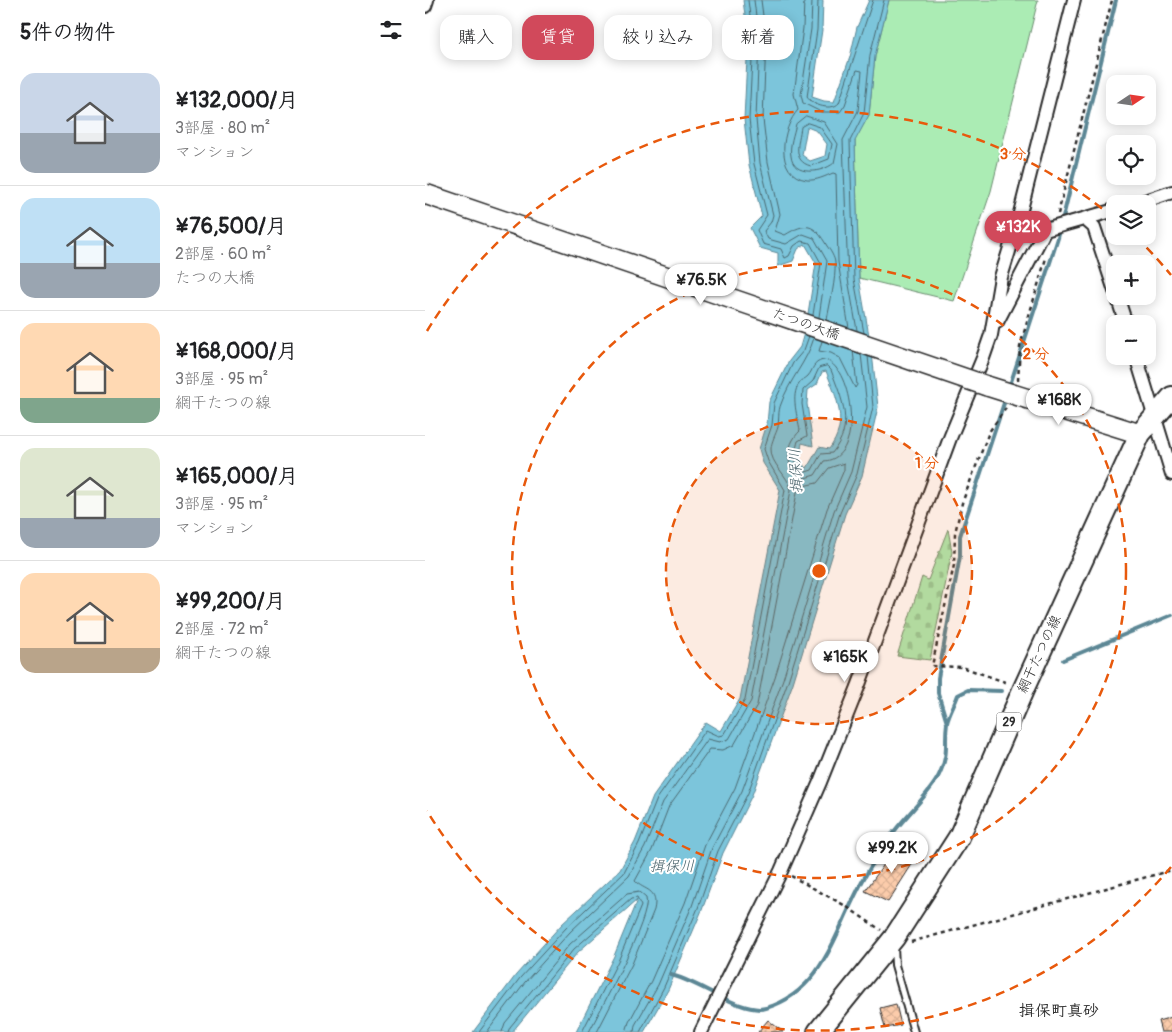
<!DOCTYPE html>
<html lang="ja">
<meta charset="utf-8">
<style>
body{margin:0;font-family:Pangolin,"Klee One",sans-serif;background:#f2f2f2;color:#202124;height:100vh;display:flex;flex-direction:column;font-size:19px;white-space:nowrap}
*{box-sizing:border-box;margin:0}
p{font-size:16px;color:#757577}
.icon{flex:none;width:28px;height:28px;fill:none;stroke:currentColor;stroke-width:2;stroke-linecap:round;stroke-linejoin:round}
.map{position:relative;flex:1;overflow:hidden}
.drawer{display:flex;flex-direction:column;background:#fff;width:425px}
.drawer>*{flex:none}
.banner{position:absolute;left:15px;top:15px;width:475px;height:45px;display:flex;gap:10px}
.needle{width:32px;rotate:77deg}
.fabs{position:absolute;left:681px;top:75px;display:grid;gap:10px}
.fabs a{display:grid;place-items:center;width:50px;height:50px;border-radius:10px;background:#fff;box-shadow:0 2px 12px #0003;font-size:25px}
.price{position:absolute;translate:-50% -42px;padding:0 11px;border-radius:18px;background:#fff;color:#222;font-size:16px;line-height:32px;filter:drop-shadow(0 1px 2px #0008)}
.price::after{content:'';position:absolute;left:50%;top:30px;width:15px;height:11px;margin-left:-8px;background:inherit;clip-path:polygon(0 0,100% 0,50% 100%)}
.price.active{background:#d1495b;color:#fff}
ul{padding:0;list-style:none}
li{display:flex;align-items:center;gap:15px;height:125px;padding:0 20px}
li+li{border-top:1px solid #e0e0e0}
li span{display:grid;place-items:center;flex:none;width:140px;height:100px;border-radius:15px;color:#555}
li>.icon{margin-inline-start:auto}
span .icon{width:60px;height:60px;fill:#fffc;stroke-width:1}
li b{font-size:21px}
h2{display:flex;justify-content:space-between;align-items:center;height:60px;padding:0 20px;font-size:21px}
.chip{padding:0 18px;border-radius:15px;background:#fff;box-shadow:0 2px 12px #0003;font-size:18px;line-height:45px}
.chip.active{background:#d1495b;color:#fff}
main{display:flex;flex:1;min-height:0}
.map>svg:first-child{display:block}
.green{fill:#abecb4;stroke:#6b8c70}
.cemetery{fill:url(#cemetery-stones);stroke:#6b8c70}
.water{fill:#7bc5db;stroke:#5b8795;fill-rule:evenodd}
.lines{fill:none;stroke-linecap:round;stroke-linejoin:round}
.shore{stroke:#4b6971;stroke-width:1}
.stream{stroke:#5b8795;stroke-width:4}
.building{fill:url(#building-cross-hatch);stroke:#2b2b2b}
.lane-casing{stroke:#2b2b2b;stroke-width:10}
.street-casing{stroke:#2b2b2b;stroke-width:16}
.secondary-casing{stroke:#2b2b2b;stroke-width:22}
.primary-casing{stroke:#2b2b2b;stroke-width:24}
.path{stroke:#2b2b2b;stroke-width:2.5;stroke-dasharray:4 4;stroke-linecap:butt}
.lane{stroke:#fff;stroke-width:6}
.street{stroke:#fff;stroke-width:12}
.secondary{stroke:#fff;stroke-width:19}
.primary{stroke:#fff;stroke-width:20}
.secondary-bridge-casing{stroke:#2b2b2b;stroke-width:22;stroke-linecap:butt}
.secondary-bridge{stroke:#fff;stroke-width:19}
.ring{fill:none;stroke:#e8590c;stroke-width:2.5;stroke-dasharray:9 6}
.labels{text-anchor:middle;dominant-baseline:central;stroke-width:4;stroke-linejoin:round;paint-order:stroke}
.shield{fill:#fff;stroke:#6b6b6b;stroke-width:1}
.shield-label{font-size:12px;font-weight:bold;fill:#2b2b2b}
.street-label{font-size:14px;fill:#2b2b2b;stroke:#fff}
.water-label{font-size:15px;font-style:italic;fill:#476169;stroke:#fff}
.quarter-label{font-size:16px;font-weight:bold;fill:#2b2b2b;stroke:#fff}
.centre{fill:#e8590c;stroke:#fff;stroke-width:2.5}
.ring-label{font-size:15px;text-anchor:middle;font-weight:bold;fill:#e8590c;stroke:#fff;stroke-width:4;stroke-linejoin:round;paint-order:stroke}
</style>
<main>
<section class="drawer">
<h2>5件の物件<svg class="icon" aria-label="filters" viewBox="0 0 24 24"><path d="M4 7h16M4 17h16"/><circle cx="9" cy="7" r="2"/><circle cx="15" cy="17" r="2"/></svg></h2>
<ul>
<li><span style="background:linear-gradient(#c9d6e8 60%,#9aa5b1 0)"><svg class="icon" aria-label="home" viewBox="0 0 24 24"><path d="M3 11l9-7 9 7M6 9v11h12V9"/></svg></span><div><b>¥132,000/月</b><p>3部屋 · 80 m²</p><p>マンション</p></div></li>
<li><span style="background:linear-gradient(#bfe0f5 65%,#9aa5b1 0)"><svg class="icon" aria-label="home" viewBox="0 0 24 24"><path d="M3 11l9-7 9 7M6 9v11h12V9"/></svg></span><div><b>¥76,500/月</b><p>2部屋 · 60 m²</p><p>たつの大橋</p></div></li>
<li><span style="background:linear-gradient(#ffd9b3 75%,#7fa58c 0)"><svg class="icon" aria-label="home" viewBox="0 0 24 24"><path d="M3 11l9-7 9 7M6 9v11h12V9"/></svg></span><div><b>¥168,000/月</b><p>3部屋 · 95 m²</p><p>網干たつの線</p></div></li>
<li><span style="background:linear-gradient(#dfe7d0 70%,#9aa5b1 0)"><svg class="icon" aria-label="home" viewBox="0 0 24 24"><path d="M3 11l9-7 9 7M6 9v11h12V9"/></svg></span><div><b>¥165,000/月</b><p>3部屋 · 95 m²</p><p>マンション</p></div></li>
<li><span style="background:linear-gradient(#ffd9b3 75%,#b9a48a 0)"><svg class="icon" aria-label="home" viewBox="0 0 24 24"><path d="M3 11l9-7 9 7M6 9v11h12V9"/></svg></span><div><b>¥99,200/月</b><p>2部屋 · 72 m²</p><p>網干たつの線</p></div></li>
</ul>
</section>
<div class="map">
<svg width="747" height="1032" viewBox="0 0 747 1032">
<defs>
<pattern id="cemetery-stones" width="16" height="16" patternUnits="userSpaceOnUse" patternTransform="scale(1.25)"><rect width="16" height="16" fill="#abecb4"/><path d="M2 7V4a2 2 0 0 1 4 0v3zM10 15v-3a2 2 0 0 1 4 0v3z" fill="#93cb9b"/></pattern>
<pattern id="building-cross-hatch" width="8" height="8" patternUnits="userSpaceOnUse" patternTransform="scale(1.25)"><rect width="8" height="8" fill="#fcccab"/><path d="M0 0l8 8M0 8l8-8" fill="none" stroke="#d8af93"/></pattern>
</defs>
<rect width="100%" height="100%" fill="#fff"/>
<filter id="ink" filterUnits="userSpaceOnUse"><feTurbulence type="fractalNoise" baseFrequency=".02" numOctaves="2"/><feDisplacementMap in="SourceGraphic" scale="10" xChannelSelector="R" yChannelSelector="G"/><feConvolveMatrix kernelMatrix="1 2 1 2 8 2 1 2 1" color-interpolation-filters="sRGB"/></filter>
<g filter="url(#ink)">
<path class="green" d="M464,0H613L566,191L529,301L434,278L430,140L444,115L450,56Z"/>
<path class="cemetery" d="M523,529L527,552L505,660L472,656L497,577L503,580Z"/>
<path class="water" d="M318,0H398L397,30L387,97L399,101L409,102L425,57L432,27L444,0H464L450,56L444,115L430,141L434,278L447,353L453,407L437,476L420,514L368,683L327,795L298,853L277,910L243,990L219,1032H151L189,956L212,900L153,952L87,1032H48L91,975L137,924L195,870L210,842L228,797L281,722L296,731L315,699L355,490L338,463L334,449L342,424L344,402L364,361L375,347L381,326L391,263L380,244L373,249L368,261L353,266V253L335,248L325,228L337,216L324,165L319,119L323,39ZM382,127L392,131L402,144L400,156L385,161L377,155ZM401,371C412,399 424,423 404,449L394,447L382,468L374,462L377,443L388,446L382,404L383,390L392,384L397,372Z"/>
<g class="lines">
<path class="shore" d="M323,0L328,40L324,119L329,164L342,215L332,230L338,244L356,249L360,258L364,256L369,246L376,241L385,243L396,263L388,315
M329,0L334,40L331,119L335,163L348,215L346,222L339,231L343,239L361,244L378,234L389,238L402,261L394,317
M336,0L341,39L338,119L343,162L355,214L350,231L360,235C381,222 389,223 402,246C405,250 410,258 410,263C411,280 405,302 402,320
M379,0L378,28L369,94L373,110C357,127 348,175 382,180C391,181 401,176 408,173L411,174L413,262L424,328
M387,0L386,29L376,95L378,103L396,112H415L420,105L432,70L437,71L433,111L418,140L423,279L432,330
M393,0L392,30L382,97C388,106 407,111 414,103L448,0
M381,116L399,122L413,144L409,163C397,173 368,177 366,156C364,146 369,133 371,124Z
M383,123L395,127L407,144L404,159L386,166C366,161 374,142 376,127Z
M439,333L429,279L425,141L439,113L445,55L459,0
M397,341L394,351L406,353L415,358L430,388L432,385L428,351
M398,360C425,359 443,458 399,461L390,475L380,478C358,471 360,445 375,431C373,418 365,396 374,384C376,380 380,379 383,376C389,369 387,363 398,360Z
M402,366L406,370C417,400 430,425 407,453L396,454L387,470L381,472C367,465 369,456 373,441L382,436L377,404L378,390L388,381L394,368Z
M54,1032L95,978L141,928L199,873L214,844L232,799L281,730L294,736L299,735L320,700L360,490L343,461L339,449L347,425L349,403L368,363L379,350L384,336
M62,1032L100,982L145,932L204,876L220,847L238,802L283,739L295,742L304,739L326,701L366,490C364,476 345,464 346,449C346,442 351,434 353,427C354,419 353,411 356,404C364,380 382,362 389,338
M77,1032L80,1023L145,944L202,894L214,892L221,898C227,916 175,1010 164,1032
M83,1032L85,1027L149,949L206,899L212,898L216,906L194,959L157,1032
M172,1032L207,964L229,910C234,888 219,891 210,881L227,850L244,806L285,749L298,750L309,745L332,705L373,487L392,483L404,468L419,463V470L402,509L350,677L310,788L280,845L260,903L226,981L204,1022L201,1032
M209,1032L210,1025L233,985L267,906L287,848L317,791L358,679L409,511L426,472L442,407L436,354
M215,1032L239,987L273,908L293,851L323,793L363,681L415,513L432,474L448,407L443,356"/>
<path class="stream" d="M584,388L633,238L691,0
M638,660L747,615
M522,723L513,693V678L535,556V536L581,397
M246,975C271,980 318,1015 341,1008C399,991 411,929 437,882C445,867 455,852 465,837C478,818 506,793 514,775C525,752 519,744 522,723C524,714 530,704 533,695L543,690L577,691"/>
</g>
<path class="building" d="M473,845L493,855L463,902L440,891Z
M471,1004L476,1025L460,1028L455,1008Z
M747,1017V1032H736L733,1021Z
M343,1020L358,1032H333Z"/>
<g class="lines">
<defs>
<path id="lane" d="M469,947L470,965L489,1032"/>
<path id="street" d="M0,6L2,0
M711,204L747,192
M661,220L669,227L690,291
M692,296L701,324
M572,322L620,230L690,210
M711,356L747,474
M276,1032L356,871L395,782L433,687L525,438L558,358L566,335L576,277L592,225L649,0"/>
<path id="secondary" d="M562,386L715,434"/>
<path id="primary" d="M393,1032L469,938L534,837L598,690L715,434L747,397"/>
</defs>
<use href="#lane" class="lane-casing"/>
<use href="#street" class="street-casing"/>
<use href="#secondary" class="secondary-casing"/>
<use href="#primary" class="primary-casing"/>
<path class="path" d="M633,214L687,0
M593,380L595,346L621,258
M581,408L564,432L537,503L530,533L529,565L507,666L537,667L583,683
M366,876L419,905L456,930
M486,942L747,870"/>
<use href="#lane" class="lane"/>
<use href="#street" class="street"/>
<use href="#secondary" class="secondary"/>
<use href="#primary" class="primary"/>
<defs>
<path id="secondary-bridge" d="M0,194L562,386"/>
</defs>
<use href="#secondary-bridge" class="secondary-bridge-casing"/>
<use href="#secondary-bridge" class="secondary-bridge"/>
</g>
</g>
<circle cx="394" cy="571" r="153" fill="#e8590c" fill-opacity=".12"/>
<g class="ring">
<circle cx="394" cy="571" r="153"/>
<circle cx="394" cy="571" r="307"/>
<path d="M746 867A460 460 0 0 1 2 811M2 331A460 460 0 0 1 690 219M711 237A460 460 0 0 1 746 275"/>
</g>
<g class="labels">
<rect class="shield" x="571.5" y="712.5" width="25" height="19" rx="4"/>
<g class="shield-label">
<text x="584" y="722">29</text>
</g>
<g class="street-label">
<text transform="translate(381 324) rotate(19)">たつの大橋</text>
<text transform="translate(614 654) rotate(-65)">網干たつの線</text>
</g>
<g class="water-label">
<text transform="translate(371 471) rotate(-93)">揖保川</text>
<text x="247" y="866">揖保川</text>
</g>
<g class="quarter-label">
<text x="634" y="1011">揖保町真砂</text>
</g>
</g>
<circle cx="394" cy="571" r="8" class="centre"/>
<g class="ring-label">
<text x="588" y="159">3 分</text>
<text x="611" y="359">2 分</text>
<text x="502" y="468">1 分</text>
</g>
</svg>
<div class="fabs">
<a><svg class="needle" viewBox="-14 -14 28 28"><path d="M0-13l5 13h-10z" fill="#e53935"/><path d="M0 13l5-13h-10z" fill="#757577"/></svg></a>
<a><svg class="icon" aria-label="locate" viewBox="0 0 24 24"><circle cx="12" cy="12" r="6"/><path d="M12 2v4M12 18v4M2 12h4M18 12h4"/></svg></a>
<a><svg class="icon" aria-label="layers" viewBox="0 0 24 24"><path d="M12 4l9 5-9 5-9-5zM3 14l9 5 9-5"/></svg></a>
<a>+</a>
<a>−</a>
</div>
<b class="price active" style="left:593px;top:253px">¥132K</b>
<b class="price" style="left:276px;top:306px">¥76.5K</b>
<b class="price" style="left:634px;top:426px">¥168K</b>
<b class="price" style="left:420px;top:683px">¥165K</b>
<b class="price" style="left:467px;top:874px">¥99.2K</b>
<div class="banner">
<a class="chip">購入</a>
<a class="chip active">賃貸</a>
<a class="chip">絞り込み</a>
<a class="chip">新着</a>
</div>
</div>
</main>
